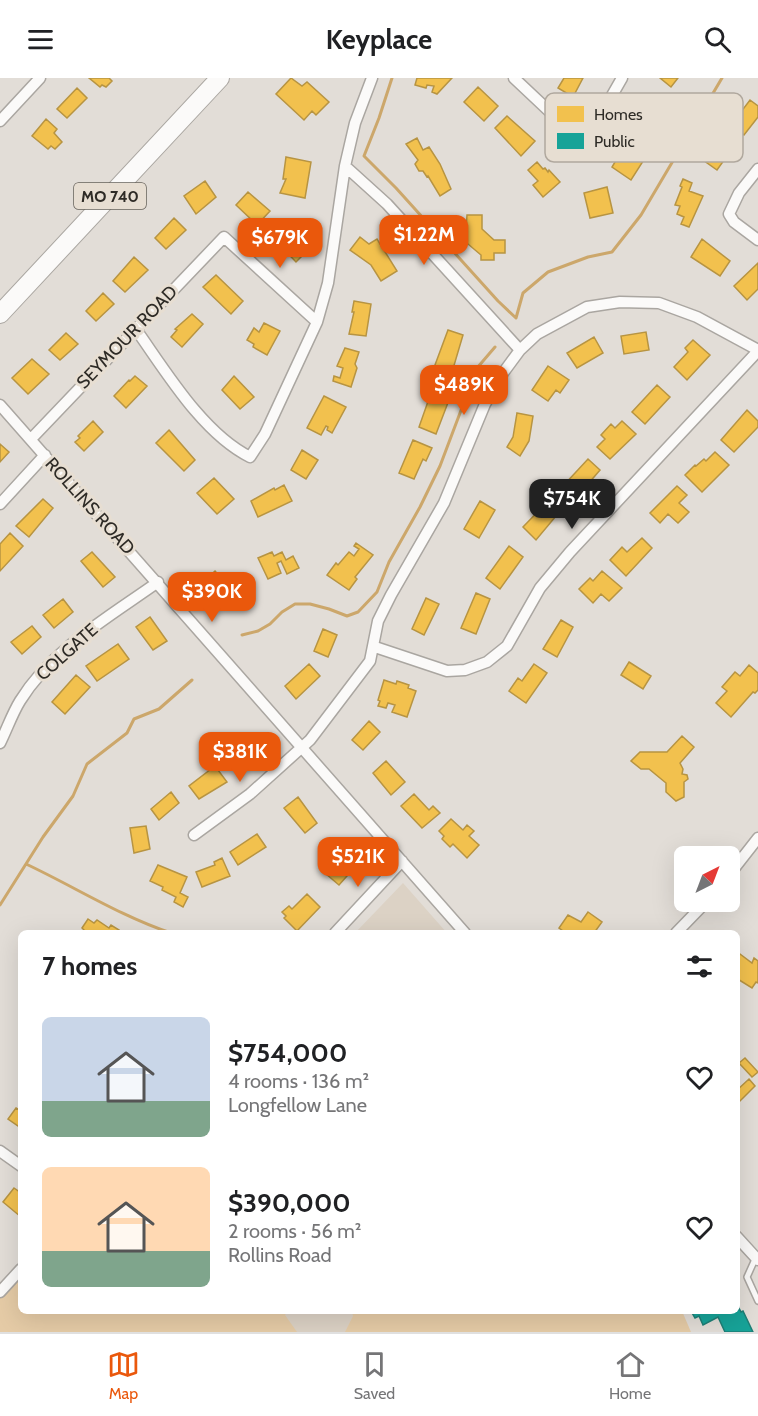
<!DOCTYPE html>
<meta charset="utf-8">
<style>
body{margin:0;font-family:Cabin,sans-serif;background:#f6f6f6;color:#202124;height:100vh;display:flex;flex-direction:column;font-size:22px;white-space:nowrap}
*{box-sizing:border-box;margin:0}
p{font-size:20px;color:#757577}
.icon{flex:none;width:33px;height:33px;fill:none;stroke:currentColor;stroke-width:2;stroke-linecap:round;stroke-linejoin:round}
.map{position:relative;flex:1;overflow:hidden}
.details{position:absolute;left:18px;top:852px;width:722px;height:384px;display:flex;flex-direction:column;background:#fff;border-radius:9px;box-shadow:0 6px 24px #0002}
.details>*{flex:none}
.needle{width:39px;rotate:42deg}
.tools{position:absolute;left:674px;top:768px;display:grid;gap:12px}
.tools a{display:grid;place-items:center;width:66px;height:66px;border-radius:9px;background:#fff;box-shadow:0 6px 24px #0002;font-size:30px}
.price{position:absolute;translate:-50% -51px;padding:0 14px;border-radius:12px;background:#ea580c;color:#fff;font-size:20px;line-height:39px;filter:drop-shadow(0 2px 3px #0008)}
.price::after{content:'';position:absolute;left:50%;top:36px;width:18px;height:14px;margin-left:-9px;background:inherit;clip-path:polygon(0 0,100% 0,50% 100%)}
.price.current{background:#222;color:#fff}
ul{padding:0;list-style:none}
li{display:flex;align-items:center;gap:18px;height:150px;padding:0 24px}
li span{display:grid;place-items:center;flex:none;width:168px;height:120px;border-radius:9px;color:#555}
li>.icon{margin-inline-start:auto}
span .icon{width:72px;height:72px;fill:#fffc;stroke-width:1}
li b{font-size:26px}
h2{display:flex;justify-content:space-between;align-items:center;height:72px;padding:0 24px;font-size:26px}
header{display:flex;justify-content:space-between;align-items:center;height:78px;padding:0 24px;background:#fff;font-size:27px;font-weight:700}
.tabs{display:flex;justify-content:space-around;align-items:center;height:84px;border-top:2px solid #e0e0e0;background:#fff;font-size:16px;color:#757577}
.tabs a{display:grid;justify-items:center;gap:3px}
.tabs .current{color:#ea580c}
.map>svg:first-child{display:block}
.built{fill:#dcd2c5}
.green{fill:#e5cba6}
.homes{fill:#f2c14e;stroke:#b79442;stroke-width:1.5}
.public{fill:#17a398;stroke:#1e7f76;stroke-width:1.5}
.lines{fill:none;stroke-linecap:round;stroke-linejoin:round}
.stream{stroke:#cca76b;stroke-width:3}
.service-casing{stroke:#aaa6a1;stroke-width:8}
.minor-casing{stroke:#aaa6a1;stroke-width:13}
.primary-casing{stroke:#aaa6a1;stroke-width:20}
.service{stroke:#fbfaf9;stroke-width:5}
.minor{stroke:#fbfaf9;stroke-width:10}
.primary{stroke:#fbfaf9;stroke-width:18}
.labels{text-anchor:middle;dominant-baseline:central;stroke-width:6;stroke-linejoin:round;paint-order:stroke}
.shield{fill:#e7ded2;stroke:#66615a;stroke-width:1.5}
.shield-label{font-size:16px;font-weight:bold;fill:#2e2b26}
.street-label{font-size:18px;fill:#2e2b26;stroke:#e7ded2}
.key{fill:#e7ded2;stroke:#b0a89e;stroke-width:1.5}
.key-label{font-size:16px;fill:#2e2b26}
</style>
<header><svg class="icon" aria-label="menu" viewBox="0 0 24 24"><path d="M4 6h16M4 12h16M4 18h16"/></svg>Keyplace<svg class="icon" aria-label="search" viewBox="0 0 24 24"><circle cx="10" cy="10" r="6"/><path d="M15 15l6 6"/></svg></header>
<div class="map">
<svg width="758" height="1254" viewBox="0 0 758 1254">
<rect width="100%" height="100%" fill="#e2ddd7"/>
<path class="built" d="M403,805L447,855H355Z
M250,1233H539L519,1254H270Z"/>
<path class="green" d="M21,1191V1233H288L285,1237L297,1254H0V1214Z
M352,1233H682L691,1254H345L353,1238Z"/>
<path class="homes" d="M89,0H109L112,3L106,9L102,7L100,9Z
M291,0L302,8L307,4L329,24L316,37L312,33L304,42L276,16Z
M417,0H452L437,16L432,14L434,8L427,7L426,10L415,7Z
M564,0H583L573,19L558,10Z
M660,0H678L671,9Z
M478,9L498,28L484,43L464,24Z
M77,10L87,20L67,40L57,31Z
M750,22L758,28V39L744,57L731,47Z
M507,38L535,63L521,78L495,50Z
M46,41L57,51L54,55L62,64L55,71L51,68L48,71L32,58Z
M721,57L735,67L717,92L703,82Z
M417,60L423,72L429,69L440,86L451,111L440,118L428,98L427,99L423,93H419L415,86L418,82L406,66Z
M633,68L647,77L631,102L612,89L618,79L624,82Z
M286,79L311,84L305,120L280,115L286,101H283Z
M537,84L543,91L545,90L548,94L549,92L560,104L543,119L533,107L538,103L528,92Z
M683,101L692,105L689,113L703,118L689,149L681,146L684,139L677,136L680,128L675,127L682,109L680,108Z
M205,103L216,119L196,136L184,118Z
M607,109L613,135L590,140L584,115Z
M248,114L270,133L257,147L236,127Z
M467,137H482V151L494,162H505V175H494V182H481V177L468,166L465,167Z
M174,140L186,152L166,171L155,160Z
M285,149L309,171L296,184L274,161Z
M360,159L369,166L377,161L397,193L381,203L371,187L350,172Z
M702,161L730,183L720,198L691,179Z
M134,179L148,192L125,214L113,203Z
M758,185V211L747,222L734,208Z
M216,197L243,223L231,236L203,209Z
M103,215L114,226L96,243L86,233Z
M354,223L371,226L366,258L349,256L354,234H352Z
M192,236L203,246L182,269L171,259L177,252L175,251Z
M264,245L280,253L267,277L253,269L254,266L247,262L254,250L259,254Z
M448,252L463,257L450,301L432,295Z
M646,254L649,272L624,276L621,258Z
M66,255L78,266L60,282L49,272Z
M594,259L603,275L577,290L567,275Z
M693,262L710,277L687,302L674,289L688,274L685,270Z
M345,270L359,274L355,286L357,290L351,309L333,303L334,298L340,300L343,290L337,288Z
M32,281L49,296L28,316L12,300Z
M548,288L569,302L560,315L556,312L548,323L532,312Z
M135,298L147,308L126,330L114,318L129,302L130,303Z
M234,298L254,319L240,331L222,312Z
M657,307L670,319L645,346L632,334Z
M431,315L449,322L436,356L419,349Z
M324,318L346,329L332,355L327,352L328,349L326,348L321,357L307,350Z
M747,332L758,343V349L734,374L721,362Z
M517,335L533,338L529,363L520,378L507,369L513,359Z
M93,343L103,354L84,373L75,364L80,360L78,358Z
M622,343L636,356L610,381L597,369L605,361L601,357L611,346L615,350Z
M169,352L195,382L184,393L156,365Z
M413,362L432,370L426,383L423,381L414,401L399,395Z
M0,366L9,374L0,384Z
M302,372L318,382L306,401L291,392Z
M715,374L729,387L702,414L685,397L695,387L696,388L704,381L706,383Z
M588,381L600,392L576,420L563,408Z
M214,400L234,421L217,436L197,415Z
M284,407L292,423L258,439L251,423L274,410L275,412Z
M677,408L687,417L679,425L689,434L678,445L668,436L660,445L650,435Z
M43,421L53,430L29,459L16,448Z
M550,421L561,432L536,462L523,449Z
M480,423L495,432L479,460L464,451Z
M10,455L23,468L0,493V466Z
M642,460L652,470L626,498L610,482L622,469L627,474Z
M356,465L373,477L355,499L357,501L349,512L327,497L336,485L338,487L349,474L354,478L359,471L354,468Z
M509,468L523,479L500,511L486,500Z
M92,474L115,499L103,509L81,483Z
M272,474L274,478L282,474L286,482L293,478L299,490L287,496L281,483L277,485L281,495L268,501L258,480Z
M215,493L236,518L225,528L204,503Z
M602,493L622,510L609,523L601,516L593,525L579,511L590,500L593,503Z
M476,515L490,521L476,556L461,550Z
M426,520L439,526L424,557L412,551Z
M63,521L73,534L54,550L43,537Z
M150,539L167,563L153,572L136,549Z
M561,542L573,549L557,579L543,571Z
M32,548L41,559L22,576L11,564Z
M323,551L337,557L328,579L314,573Z
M118,566L129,581L97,603L86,588Z
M629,584L651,598L643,611L621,597Z
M309,586L320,598L296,621L285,608Z
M534,586L547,595L526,625L509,613L518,600L522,603Z
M749,587L758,595V612L755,615L753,614L731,639L716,625L727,613L722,609L735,594L740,598Z
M76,597L90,609L65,636L52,624Z
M384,602L396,606L397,603L409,607L408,610L416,613L407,639L392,634L395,627L388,625L386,630L378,628L380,623L378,622Z
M369,643L380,654L363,672L352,662Z
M682,658L694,669L680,685L683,691L682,696L687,697L688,701L684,704V719L676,723L666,714V705L649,691H641L631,683L640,674H667Z
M251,659L263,672L240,694L228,681Z
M386,683L405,704L391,717L373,695Z
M215,688L227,704L199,721L189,708Z
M171,714L179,725L159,742L151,731Z
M414,716L429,732L433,728L440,735L422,750L401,728Z
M298,719L317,745L305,755L284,730Z
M451,741L463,752L467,747L474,753L469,758L479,767L467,780L453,766L450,769L442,761L444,758L439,753Z
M146,748L150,771L134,775L130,750Z
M257,756L266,769L238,787L230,774Z
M351,768L363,780L339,807L326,796Z
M222,780L230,798L202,809L196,794L215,787L214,784Z
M158,787L187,799L180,815L188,819L183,829L174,824L176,819L162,812L163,809L150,803Z
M307,816L320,829L297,853L284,840L286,838L282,834L289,828L292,831Z
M588,834L602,844L594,855H566L559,850L568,837L581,844Z
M88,841L94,845L97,842L109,850L111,847L119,852L117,855H87L82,850Z
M736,873L752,885L754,880L758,883V905L756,904L752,910L736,900Z
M745,980L758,994L752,999L739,985Z
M749,1001L755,1008L736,1027V1013Z
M16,1030L21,1033V1050L8,1041Z
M14,1110L21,1115V1139L3,1124Z"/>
<path class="public" d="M736,1224L741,1234L743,1233L753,1254H725L718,1239L703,1247L699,1238L695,1240L691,1233H736Z"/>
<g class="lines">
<path class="stream" d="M392,0L379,40L364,78L396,110L498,223L516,240L523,215L548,194L588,179L612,174L641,137L722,0
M242,557L258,553L270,546L282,534L295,526H310L329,531L347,538L358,534L377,514L389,484L420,429L440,388L477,290L495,269
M26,786C75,809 120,838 171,855
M0,827L43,759L73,718L87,686L127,655L134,641L159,631L192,602"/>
<defs>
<path id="service" d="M756,1179L747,1199L758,1223"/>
<path id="minor" d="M514,0L583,65L590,56L622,0
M0,43L40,0
M345,88L387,126L520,272
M758,91L739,115L729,136L734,144L758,162
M135,250C165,292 202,355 250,379L265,356L317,244L328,205L345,88L355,45L372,0
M0,327L465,855
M31,361L224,159L317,244
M0,426L45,377
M375,569L447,593L465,592L487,584L507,568L540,510L570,474L758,273
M0,665C7,651 12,636 20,623C52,571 109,539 158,504
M194,757L250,716L310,662L370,583L378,543L391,517L444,425L485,326L503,295L520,272L537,256L587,229L620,224L659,225L697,239L758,272
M729,797L758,760
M335,855L402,783
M676,855L706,824
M0,1073L21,1088
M736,1158L758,1182
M0,1214L21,1191"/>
<path id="primary" d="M0,236L220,0"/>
</defs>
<use href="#service" class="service-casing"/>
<use href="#minor" class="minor-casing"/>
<use href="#primary" class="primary-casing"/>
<use href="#service" class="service"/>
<use href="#minor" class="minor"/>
<use href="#primary" class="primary"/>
</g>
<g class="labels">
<rect class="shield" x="74" y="105" width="72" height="26" rx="4.5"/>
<g class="shield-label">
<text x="110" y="118">MO 740</text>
</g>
<g class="street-label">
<text transform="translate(127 259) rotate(-46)">SEYMOUR ROAD</text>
<text transform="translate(90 428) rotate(48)">ROLLINS ROAD</text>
<text transform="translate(67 574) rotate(-42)">COLGATE</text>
</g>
</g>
<rect x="545" y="15" width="198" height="69" rx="9" class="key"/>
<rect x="557" y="28" width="27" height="16" fill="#f2c14e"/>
<rect x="557" y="55" width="27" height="16" fill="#17a398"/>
<g class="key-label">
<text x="594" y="42">Homes</text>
<text x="594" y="69">Public</text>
</g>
</svg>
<div class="tools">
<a><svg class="needle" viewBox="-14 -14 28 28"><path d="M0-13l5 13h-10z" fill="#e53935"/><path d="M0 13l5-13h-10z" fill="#757577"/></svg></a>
</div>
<b class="price" style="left:424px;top:188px">$1.22M</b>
<b class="price" style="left:280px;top:191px">$679K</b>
<b class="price" style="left:464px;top:338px">$489K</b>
<b class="price current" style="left:572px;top:452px">$754K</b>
<b class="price" style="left:212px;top:545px">$390K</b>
<b class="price" style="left:240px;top:705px">$381K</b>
<b class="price" style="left:358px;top:810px">$521K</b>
<section class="details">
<h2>7 homes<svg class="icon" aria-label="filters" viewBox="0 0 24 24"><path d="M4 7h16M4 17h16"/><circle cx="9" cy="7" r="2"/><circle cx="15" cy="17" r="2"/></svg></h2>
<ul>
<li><span style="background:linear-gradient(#c9d6e8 70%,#7fa58c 0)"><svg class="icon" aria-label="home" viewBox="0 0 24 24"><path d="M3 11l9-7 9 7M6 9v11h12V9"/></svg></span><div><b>$754,000</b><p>4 rooms · 136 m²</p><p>Longfellow Lane</p></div><svg class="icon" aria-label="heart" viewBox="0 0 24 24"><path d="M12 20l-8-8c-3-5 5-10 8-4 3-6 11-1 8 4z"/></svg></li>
<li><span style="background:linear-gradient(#ffd9b3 70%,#7fa58c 0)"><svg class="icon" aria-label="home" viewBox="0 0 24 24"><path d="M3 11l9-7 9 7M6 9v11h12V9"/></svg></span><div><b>$390,000</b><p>2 rooms · 56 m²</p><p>Rollins Road</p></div><svg class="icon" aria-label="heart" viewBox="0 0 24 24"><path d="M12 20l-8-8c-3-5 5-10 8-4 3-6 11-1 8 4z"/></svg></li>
</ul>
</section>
</div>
<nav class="tabs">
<a class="current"><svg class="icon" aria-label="map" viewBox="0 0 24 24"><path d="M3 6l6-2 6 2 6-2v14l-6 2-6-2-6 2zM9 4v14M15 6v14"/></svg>Map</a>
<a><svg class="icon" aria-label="saved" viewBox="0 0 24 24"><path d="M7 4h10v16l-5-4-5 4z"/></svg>Saved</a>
<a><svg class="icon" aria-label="home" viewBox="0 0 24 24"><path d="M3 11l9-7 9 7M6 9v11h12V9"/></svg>Home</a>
</nav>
